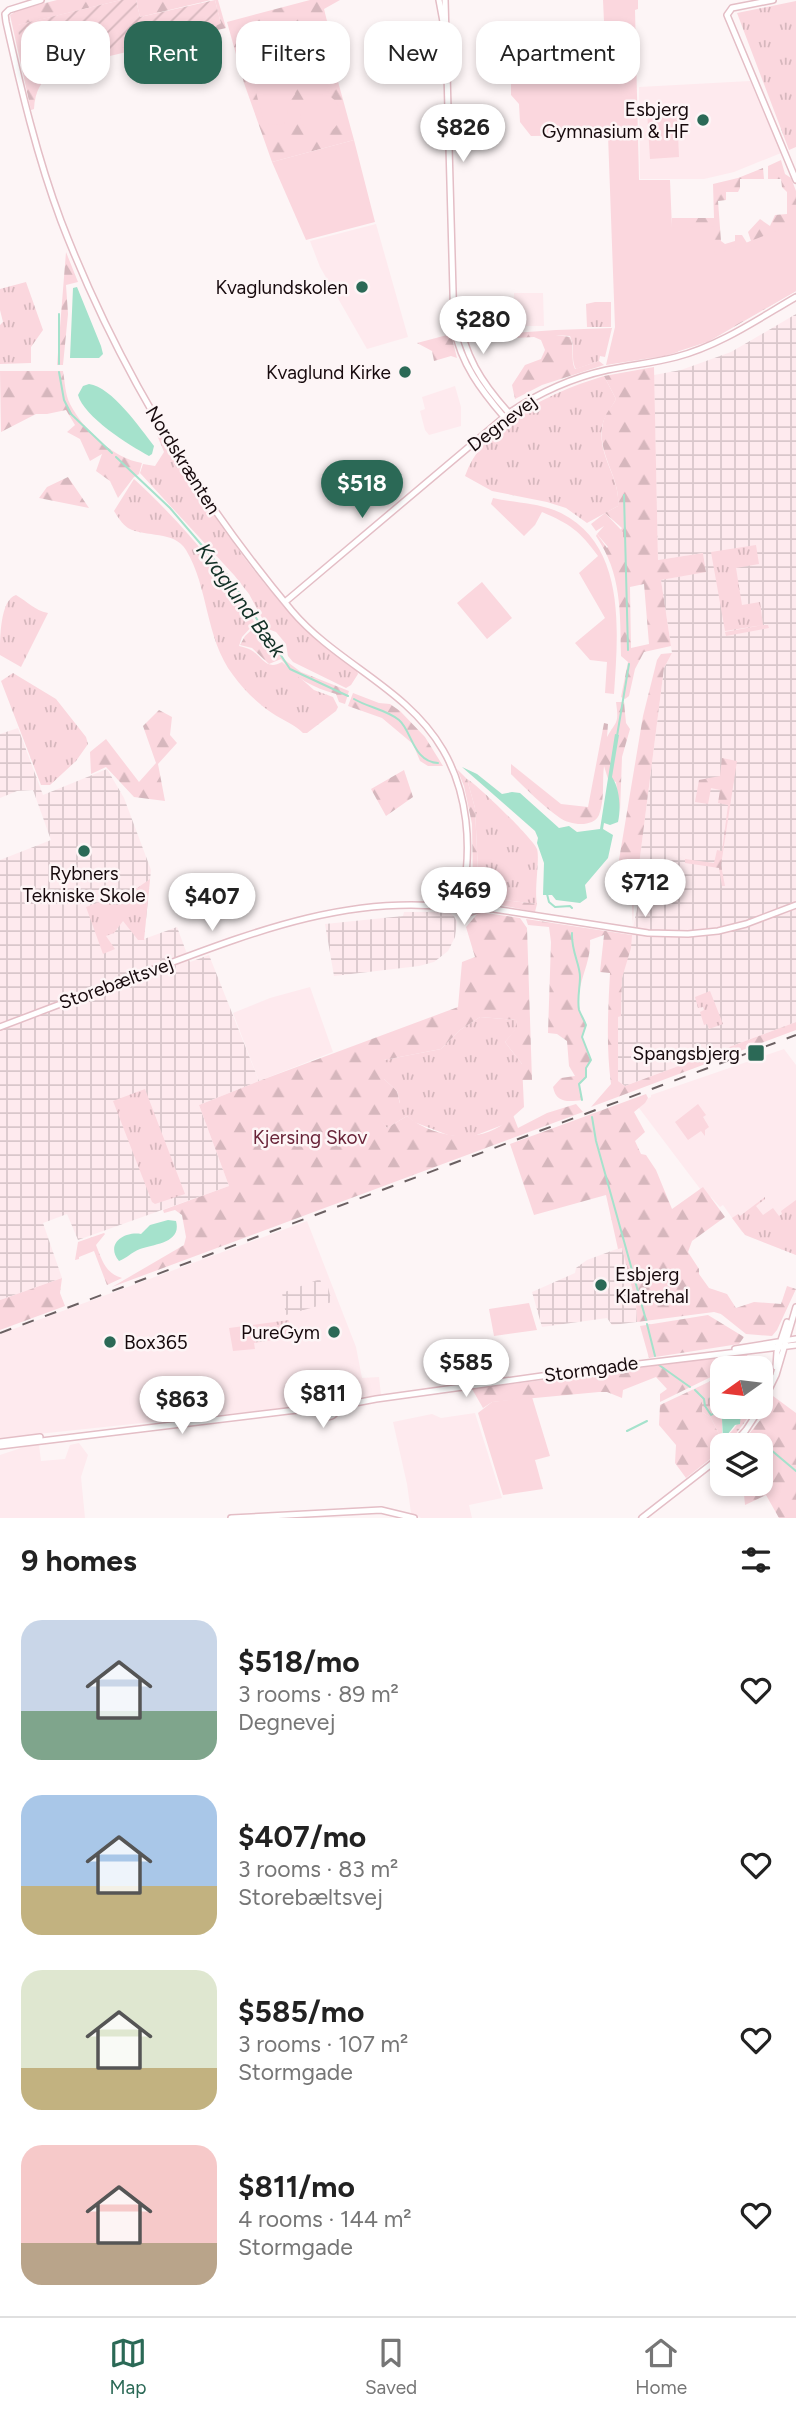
<!DOCTYPE html>
<meta charset="utf-8">
<style>
body{margin:0;font-family:Figtree,sans-serif;background:#f6f6f6;color:#222;height:100vh;display:flex;flex-direction:column;font-size:26px;white-space:nowrap}
*{box-sizing:border-box;margin:0}
p{font-size:23px;color:#767676}
.icon{flex:none;width:38px;height:38px;fill:none;stroke:currentColor;stroke-width:2;stroke-linecap:round;stroke-linejoin:round}
.map{position:relative;height:1518px;overflow:hidden}
.side{display:flex;flex-direction:column;background:#fff;flex:1}
.side>*{flex:none}
.banner{position:absolute;left:21px;top:21px;width:754px;height:63px;display:flex;gap:14px}
.needle{width:46px;rotate:256deg}
.fabs{position:absolute;left:710px;top:1356px;display:grid;gap:14px}
.fabs a{display:grid;place-items:center;width:63px;height:63px;border-radius:14px;background:#fff;box-shadow:0 4px 10px #0003;font-size:35px}
.price{position:absolute;translate:-50% -60px;padding:0 16px;border-radius:24px;background:#fff;color:#222;font-size:23px;line-height:46px;filter:drop-shadow(0 2px 4px #0008)}
.price::after{content:'';position:absolute;left:50%;top:42px;width:21px;height:16px;margin-left:-10px;background:inherit;clip-path:polygon(0 0,100% 0,50% 100%)}
.price.selected{background:#2b6956;color:#fff}
ul{padding:0;list-style:none}
li{display:flex;align-items:center;gap:21px;height:175px;padding:0 21px}
li span{display:grid;place-items:center;flex:none;width:196px;height:140px;border-radius:21px;color:#555}
li>.icon{margin-inline-start:auto}
span .icon{width:84px;height:84px;fill:#fffc;stroke-width:1}
li b{font-size:30px}
h2{display:flex;justify-content:space-between;align-items:center;height:84px;padding:0 21px;font-size:30px}
.tag{padding:0 24px;border-radius:21px;background:#fff;box-shadow:0 4px 10px #0003;font-size:24px;line-height:63px}
.tag.selected{background:#2b6956;color:#fff}
.tab-bar{display:flex;justify-content:space-around;align-items:center;height:98px;border-top:2px solid #e0e0e0;background:#fff;font-size:19px;color:#767676}
.tab-bar a{display:grid;justify-items:center;gap:4px}
.tab-bar .selected{color:#2b6956}
.map>svg:first-child{display:block}
.built{fill:#feeaee}
.industrial{fill:url(#industrial-grid)}
.grass{fill:url(#grass-tufts)}
.forest{fill:url(#forest-firs);fill-rule:evenodd}
.wetland{fill:url(#wetland-marsh)}
.park{fill:#fbd7de}
.garden{fill:url(#garden-furrows)}
.water{fill:#a5e2cc}
.lines{fill:none;stroke-linecap:round;stroke-linejoin:round}
.stream{stroke:#a5e2cc;stroke-width:2}
.secondary-casing{stroke:#e4bec6;stroke-width:8}
.secondary{stroke:#fff;stroke-width:5}
.rail{stroke:#6b6062;stroke-width:2;stroke-dasharray:12 12;stroke-linecap:butt}
.poi-dot{fill:#2b6956;stroke:#fdf5f6;stroke-width:2.5}
.labels{text-anchor:middle;dominant-baseline:central;stroke-width:5;stroke-linejoin:round;paint-order:stroke}
.poi-label{font-size:19px;fill:#170a0d;stroke:#fdf5f6;text-anchor:end}
.street-label{font-size:19px;fill:#170a0d;stroke:#fdf5f6}
.park-label{font-size:19px;fill:#692439;stroke:#fdf5f6}
.water-label{font-size:21px;font-style:italic;fill:#123026;stroke:#fdf5f6}
</style>
<div class="map">
<svg width="796" height="1518" viewBox="0 0 796 1518">
<defs>
<pattern id="industrial-grid" width="8" height="8" patternUnits="userSpaceOnUse" patternTransform="scale(1.75)"><rect width="8" height="8" fill="#feeaee"/><path d="M0 4h8M4 0v8" fill="none" stroke="#d9c7cb"/></pattern>
<pattern id="grass-tufts" width="24" height="20" patternUnits="userSpaceOnUse" patternTransform="scale(1.75)"><rect width="24" height="20" fill="#fbd7de"/><path d="M3 7l-1-3M5 7V3M7 7l1-3M15 17l-1-3M17 17v-4M19 17l1-3" fill="none" stroke="#d6b7bd"/></pattern>
<pattern id="forest-firs" width="22" height="20" patternUnits="userSpaceOnUse" patternTransform="scale(1.75)"><rect width="22" height="20" fill="#fbd7de"/><path d="M5 1l3.5 6h-7zM16 11l3.5 6h-7z" fill="#d6b7bd"/></pattern>
<pattern id="wetland-marsh" width="20" height="14" patternUnits="userSpaceOnUse" patternTransform="scale(1.75)"><rect width="20" height="14" fill="#fbd7de"/><path d="M1 5h8M5 5V1M11 12h8M15 12V8" fill="none" stroke="#d6b7bd"/></pattern>
<pattern id="garden-furrows" width="10" height="10" patternUnits="userSpaceOnUse" patternTransform="scale(1.75)"><rect width="10" height="10" fill="#fbd7de"/><path d="M-1 1l2-2M0 10L10 0M9 11l2-2" fill="none" stroke="#d6b7bd"/></pattern>
</defs>
<rect width="100%" height="100%" fill="#fdf5f6"/>
<path class="built" d="M750,81L781,153L734,172L704,179H640L639,87Z
M376,224L408,337L367,349L320,267L310,241Z
M514,293H543L544,326H515Z
M455,386L461,407V426L429,435L425,430L420,411L425,409L422,397Z
M310,987L333,1052L259,1081L233,1013L270,998Z
M784,1049L796,1065V1255L742,1232L723,1205L720,1207L711,1197L707,1198L636,1104L651,1097V1095Z
M307,1221L356,1347L362,1378L379,1377L381,1395L341,1399L325,1393L315,1398L313,1405L0,1438V1334Z
M475,1413L502,1498L469,1505L472,1518H421L411,1513L407,1484L393,1422L432,1414L441,1418Z
M79,1443L88,1455L81,1477L85,1518H0V1455L24,1447L39,1445L41,1461L65,1459L70,1445Z"/>
<path class="industrial" d="M796,314V1022L625,1086L618,1081V1017L621,1015L622,978L642,886L637,881L664,668L672,653L661,580L706,571L703,553L658,560L654,375L681,370L731,352Z
M18,728L43,795L107,769L124,798L151,870L144,939L177,927L190,962L209,955L259,1081L199,1105L229,1186L78,1240L67,1214L43,1223L62,1278L0,1300V860L51,840L33,790L17,791L0,798V734Z
M404,912H449L454,916L457,922L455,937L448,951L434,962L419,966L334,976L325,924L403,916Z
M622,1247L636,1305L637,1322L612,1325L607,1318L542,1327L532,1292L575,1273L576,1268L587,1260Z
M320,1279L322,1285L327,1284L332,1302L286,1315L282,1293Z"/>
<path class="grass" d="M796,1V147L789,150L737,13Z
M26,282L43,330L31,347V363L0,364V325L3,322L0,310V289Z
M595,302H611V327H587L586,304Z
M612,328L605,357L600,356L599,361L576,369C570,359 576,347 570,336L556,335V330Z
M604,376L616,399C612,407 605,415 603,423C595,454 621,477 618,506L587,523L566,508L547,502L492,491L465,476C484,422 554,391 604,376Z
M160,434C197,491 234,548 278,600C300,627 329,650 357,671L358,674L351,685L346,688L293,662L288,656L286,644L276,632L268,629L249,594L234,575L140,473L143,464L155,466L164,452L157,435Z
M134,479C184,525 218,567 255,623L242,637L239,646C243,647 248,648 251,650C263,657 266,671 282,662L314,690L333,697L338,707L336,711L307,733H303C294,724 282,720 272,713C257,703 244,690 233,675C205,638 209,588 186,550C174,530 146,538 128,528C122,524 118,517 114,511Z
M756,545L759,564L736,568L742,605L760,602L763,625H768L769,628L726,636L725,632L763,625L725,631L711,552Z
M16,595C28,602 34,610 48,613L21,667L0,655C0,638 0,600 16,595Z
M13,673L56,699L86,737L88,744L76,761L50,785H41L1,681Z
M467,779C478,785 533,839 537,849C540,859 534,889 537,904L495,899L478,871L475,808Z
M150,879L144,940H138L123,921L114,933L106,936L115,949L103,954L86,907L113,897L115,901L123,898Z
M710,991L723,1024L709,1029L707,1024L704,1025L700,1012L704,1010L703,1007L698,1008L695,997Z
M480,1017L516,1020L518,1027L505,1042L522,1064L524,1107L505,1124L469,1138L448,1135L414,1122L407,1116L387,1128L379,1119L400,1103L397,1091L384,1079V1060L441,1049L460,1030Z
M145,1089L185,1194L155,1204L152,1202L113,1101Z
M765,1197V1199L756,1206L763,1215L773,1208L779,1216L782,1214L781,1211L796,1200V1255L745,1235L732,1218L738,1214L740,1216Z
M289,1320L292,1337L254,1343L255,1349L233,1351L229,1328Z"/>
<path class="forest" d="M57,0H121L18,25L221,24L215,0H218L226,28L56,69C41,80 35,91 34,109L31,110L10,15L18,10Z
M136,0H211L140,17Z
M310,0H340L324,9L327,21L322,23L354,140L272,162L244,83L227,22Z
M781,160L785,174L791,178L796,191V291L706,343L703,337L677,348L678,352L663,356L672,218H714L713,184L738,178L763,168L764,179H740V188L738,192H726V200L718,201L721,241L725,244L735,241V235H742L747,243L751,241L748,232L760,219L770,226L775,215L787,214V192L782,187L781,179H768V166Z
M66,252L78,282L66,285L68,314L63,365H57Z
M556,330V335L570,337C575,347 570,359 575,369L599,361L604,365L542,385L515,399L512,385L525,365L541,359L545,350L541,340L534,337L514,338L513,333Z
M451,334L457,358L451,356L434,361L432,351L417,343Z
M654,367L658,560L703,553L706,572L661,580L671,646L644,652L635,669L629,696L625,699L621,697L628,662L621,656C620,612 622,574 596,536L597,534L607,548L622,528L605,513L618,506C621,477 596,454 603,423C605,413 612,407 616,399L604,376ZM644,584L649,644L631,648L630,587Z
M0,371H63C65,382 65,394 70,404C84,431 113,458 142,463L139,474L134,477L118,498L110,481L96,471L102,454L90,461L80,439L67,432L75,425L66,410L47,414H36L1,432Z
M68,477L89,508L39,498L47,487Z
M260,622L282,658L301,672L349,691L345,704L339,702L336,694C314,688 294,678 281,659L269,664L252,648L240,645L245,636Z
M672,653L664,668L637,881L642,886L634,889L633,926L632,896L619,860L643,716L657,660L661,654Z
M353,693L379,703L390,704L400,711L425,737L443,766H428L420,761L413,744L382,718L348,706Z
M616,702H624L626,723L630,729L622,757L620,812L616,782L608,779L604,766C602,781 605,799 599,815C593,828 570,825 560,818C543,806 526,789 511,774V764L561,804L588,807L604,723L608,724L607,737C617,720 619,724 616,702Z
M159,710L172,717L170,735L177,743L158,764L165,801L134,797L106,767L91,774L90,752L106,739L139,782L156,763L143,726Z
M722,758L737,761L721,865L725,886H722L719,868L685,863V859L714,863L717,850L722,851L728,805L718,803L720,790L711,788L708,804L695,802L699,780L720,776Z
M457,769L467,779L475,808L478,871L495,899L537,904L535,912L480,901L473,885L472,824L464,786Z
M404,770L413,797L386,816L371,789Z
M479,912L520,918L527,928L532,1080H522V1064L505,1042L517,1027L516,1020L480,1017L460,1030L441,1049L384,1060V1079L397,1091L400,1104L380,1119L387,1128L407,1116C436,1140 487,1146 513,1115L518,1128L547,1113L576,1104L583,1112L112,1287L184,1245L186,1237L182,1215L175,1210L164,1213L163,1210L229,1186L199,1105L259,1081L458,1007L462,962L475,957L466,927Z
M526,919L632,935L631,948L622,978L621,1016L618,1017V1081L625,1086L796,1022V1030L591,1107L611,1084C606,1047 608,1010 610,973L600,972L604,935L590,940C592,963 575,985 579,1009C580,1015 584,1020 586,1025L582,1037L591,1060L586,1068V1077L579,1084L582,1100C568,1102 556,1103 553,1087L561,1078L575,1076L569,1066L567,1041L557,1034L548,1033L551,942L549,927L528,925Z
M646,1094L648,1098L645,1103L634,1112L645,1132L635,1141L641,1154L646,1155L656,1170L672,1209L703,1187L725,1217L692,1241L688,1252L699,1269V1274L709,1288L727,1294L736,1308L754,1302L781,1304L787,1286L796,1289L777,1330L772,1336L746,1334L721,1314L714,1312L637,1322L636,1304L622,1248L618,1249L606,1195L534,1215L510,1144Z
M104,1233L105,1234L96,1245C102,1260 105,1273 122,1278L107,1285L94,1251L79,1257V1259L75,1260L78,1242Z
M62,1278L60,1293L65,1306L0,1330V1300Z
M708,1315L744,1337L739,1344L649,1358L640,1326Z
M747,1354L748,1359L728,1368H723V1371L660,1402V1394L667,1389L656,1377L623,1390L622,1398L607,1392H599L492,1402L483,1408L472,1389Z
M694,1389L702,1399V1412L711,1418L722,1440L729,1443L723,1446V1449L686,1478L675,1463L676,1445L659,1425L660,1405Z
M773,1396L796,1413V1518H779L766,1495L745,1505L743,1484H761V1446L740,1445L761,1419Z"/>
<path class="wetland" d="M723,1375V1397L715,1395L716,1412L722,1419V1440C732,1432 745,1420 738,1407H756L729,1443L722,1440L711,1418L702,1412V1399L694,1389Z"/>
<path class="park" d="M603,0H638V9L635,10L639,180H670L672,228L714,226L715,255L796,223V291L704,343L664,356L606,365L615,327L608,135L531,136L520,122L519,104L511,95V68L606,66Z
M243 49a25 25 0 1 1 50 0a25 25 0 1 1-50 0Z
M305,43C323,50 322,58 326,76L317,83L308,86L296,76L305,55Z
M285,81L295,94L291,100L284,124L270,125L263,120L256,92L261,85L268,88Z
M300 114a20 20 0 1 1 40 0a20 20 0 1 1-40 0Z
M677,110L679,157L650,159L647,111Z
M354,140L375,222L306,240L272,162Z
M493,498C515,503 541,503 561,513C627,546 618,633 614,694L605,693L607,662L590,660L575,643L605,618L579,573L598,556C580,531 570,524 542,512L535,525L524,536L491,504Z
M605,513L623,532V548L617,554H614L597,534L604,526L596,531L591,524Z
M482,582L512,618L487,639L457,603Z
M698,1104L706,1115L703,1117L709,1127L705,1130V1136L701,1131L688,1140L675,1122Z
M529,1303L537,1330L494,1336L489,1309Z
M532,1397L550,1456L535,1460L543,1489L503,1495L478,1413L492,1402Z"/>
<path class="garden" d="M121,0H136L140,17L215,0L221,24L26,71L17,25Z"/>
<path class="water" d="M77,287L101,346L103,354L99,358H70L73,288Z
M89,384C112,387 140,428 154,446L152,454L149,456C129,445 84,417 78,395L83,386Z
M615,734L619,735L612,777C620,789 621,809 618,822L610,825L604,823L603,829L613,835L608,858L585,885L587,898L580,903L556,900L552,895H543L544,863L537,843L538,838L535,831L462,767L477,774L502,794L512,792L520,793L559,828L569,826L577,832L600,829Z
M168,1220L176,1221C182,1243 154,1244 140,1249C132,1252 127,1258 119,1261C105,1244 124,1231 141,1234L150,1225Z
M715,1395L723,1397V1407H738L741,1412L740,1424L735,1425L723,1440L722,1419L715,1413L709,1398Z"/>
<g class="lines">
<path class="stream" d="M59,364V314
M59,372L64,400L71,414L112,453
M116,457L170,508L229,577L290,669L348,696
M624,495L628,650
M354,699C367,707 387,710 399,720C412,731 413,762 438,763
M617,736L629,664
M547,894L549,902L555,907L570,906L572,908
M572,933C571,951 580,964 580,977C580,987 577,999 579,1010C581,1015 584,1020 586,1025L582,1037L591,1060L586,1068V1077L579,1084L582,1100
M592,1117L596,1141L646,1320
M647,1324L655,1356
M659,1365L690,1387
M695,1390L704,1399L705,1406L711,1415L716,1412
M627,1431L647,1421
M752,1434L796,1471"/>
<defs>
<path id="secondary" d="M41,0L9,10L5,14L6,22C21,89 37,157 61,221C116,364 194,494 292,611C337,664 407,688 443,750C468,793 472,846 463,894
M439,0L444,27
M445,0L454,328C461,364 481,390 504,417
M773,0L732,8L727,15L796,180
M457,313C465,356 480,381 509,413
M285,602L509,413C540,392 571,378 607,370C630,365 653,363 676,357C719,346 758,319 796,297
M474,909L475,903L471,896L463,894L456,899V908L463,913C471,914 477,908 487,908L648,933L688,934L718,931L746,924L796,905
M0,1027C55,1006 110,985 165,965C258,930 355,894 456,908
M735,1349L796,1339
M776,1367L777,1352L787,1322
M316 1406a11 11 0 1 1 22 0a11 11 0 1 1-22 0Z
M336,1400H356
M339,1406L376,1399L556,1374L796,1345
M761,1406L776,1375L796,1307
M0,1442L40,1437
M0,1446L288,1411L309,1409L317,1410
M732,1446L746,1430L761,1407
M231,1518L381,1510L414,1518
M642,1518L723,1455"/>
</defs>
<use href="#secondary" class="secondary-casing"/>
<use href="#secondary" class="secondary"/>
<path class="rail" d="M0,1333L796,1035"/>
</g>
<g class="poi-dot">
<circle cx="703" cy="120" r="7"/>
<circle cx="362" cy="287" r="7"/>
<circle cx="405" cy="372" r="7"/>
<circle cx="84" cy="851" r="7"/>
<rect x="747" y="1044" width="18" height="18" rx="3.5"/>
<circle cx="601" cy="1285" r="7"/>
<circle cx="334" cy="1332" r="7"/>
<circle cx="110" cy="1342" r="7"/>
</g>
<g class="labels">
<g class="poi-label">
<text x="689" y="109">Esbjerg<tspan x="689" dy="22">Gymnasium &amp; HF</tspan></text>
<text x="348" y="287">Kvaglundskolen</text>
<text x="391" y="372">Kvaglund Kirke</text>
<text x="84" y="873" text-anchor="middle">Rybners<tspan x="84" dy="22">Tekniske Skole</tspan></text>
<text x="740" y="1053">Spangsbjerg</text>
<text x="615" y="1274" text-anchor="start">Esbjerg<tspan x="615" dy="22">Klatrehal</tspan></text>
<text x="320" y="1332">PureGym</text>
<text x="124" y="1342" text-anchor="start">Box365</text>
</g>
<g class="street-label">
<text transform="translate(502 423) rotate(-37)">Degnevej</text>
<text transform="translate(183 460) rotate(58)">Nordskrænten</text>
<text transform="translate(116 983) rotate(-20)">Storebæltsvej</text>
<text transform="translate(591 1369) rotate(-8)">Stormgade</text>
</g>
<g class="park-label">
<text x="310" y="1137">Kjersing Skov</text>
</g>
<g class="water-label">
<text transform="translate(241 600) rotate(54)">Kvaglund Bæk</text>
</g>
</g>
</svg>
<div class="fabs">
<a><svg class="needle" viewBox="-14 -14 28 28"><path d="M0-13l5 13h-10z" fill="#e53935"/><path d="M0 13l5-13h-10z" fill="#767676"/></svg></a>
<a><svg class="icon" aria-label="layers" viewBox="0 0 24 24"><path d="M12 4l9 5-9 5-9-5zM3 14l9 5 9-5"/></svg></a>
</div>
<b class="price" style="left:463px;top:164px">$826</b>
<b class="price" style="left:483px;top:356px">$280</b>
<b class="price selected" style="left:362px;top:520px">$518</b>
<b class="price" style="left:645px;top:919px">$712</b>
<b class="price" style="left:464px;top:927px">$469</b>
<b class="price" style="left:212px;top:933px">$407</b>
<b class="price" style="left:466px;top:1399px">$585</b>
<b class="price" style="left:323px;top:1430px">$811</b>
<b class="price" style="left:182px;top:1436px">$863</b>
<div class="banner">
<a class="tag">Buy</a>
<a class="tag selected">Rent</a>
<a class="tag">Filters</a>
<a class="tag">New</a>
<a class="tag">Apartment</a>
</div>
</div>
<section class="side">
<h2>9 homes<svg class="icon" aria-label="filters" viewBox="0 0 24 24"><path d="M4 7h16M4 17h16"/><circle cx="9" cy="7" r="2"/><circle cx="15" cy="17" r="2"/></svg></h2>
<ul>
<li><span style="background:linear-gradient(#c9d6e8 65%,#7fa58c 0)"><svg class="icon" aria-label="home" viewBox="0 0 24 24"><path d="M3 11l9-7 9 7M6 9v11h12V9"/></svg></span><div><b>$518/mo</b><p>3 rooms · 89 m²</p><p>Degnevej</p></div><svg class="icon" aria-label="heart" viewBox="0 0 24 24"><path d="M12 20l-8-8c-3-5 5-10 8-4 3-6 11-1 8 4z"/></svg></li>
<li><span style="background:linear-gradient(#a9c7e8 65%,#c2b280 0)"><svg class="icon" aria-label="home" viewBox="0 0 24 24"><path d="M3 11l9-7 9 7M6 9v11h12V9"/></svg></span><div><b>$407/mo</b><p>3 rooms · 83 m²</p><p>Storebæltsvej</p></div><svg class="icon" aria-label="heart" viewBox="0 0 24 24"><path d="M12 20l-8-8c-3-5 5-10 8-4 3-6 11-1 8 4z"/></svg></li>
<li><span style="background:linear-gradient(#dfe7d0 70%,#c2b280 0)"><svg class="icon" aria-label="home" viewBox="0 0 24 24"><path d="M3 11l9-7 9 7M6 9v11h12V9"/></svg></span><div><b>$585/mo</b><p>3 rooms · 107 m²</p><p>Stormgade</p></div><svg class="icon" aria-label="heart" viewBox="0 0 24 24"><path d="M12 20l-8-8c-3-5 5-10 8-4 3-6 11-1 8 4z"/></svg></li>
<li><span style="background:linear-gradient(#f6c9c9 70%,#b9a48a 0)"><svg class="icon" aria-label="home" viewBox="0 0 24 24"><path d="M3 11l9-7 9 7M6 9v11h12V9"/></svg></span><div><b>$811/mo</b><p>4 rooms · 144 m²</p><p>Stormgade</p></div><svg class="icon" aria-label="heart" viewBox="0 0 24 24"><path d="M12 20l-8-8c-3-5 5-10 8-4 3-6 11-1 8 4z"/></svg></li>
</ul>
</section>
<nav class="tab-bar">
<a class="selected"><svg class="icon" aria-label="map" viewBox="0 0 24 24"><path d="M3 6l6-2 6 2 6-2v14l-6 2-6-2-6 2zM9 4v14M15 6v14"/></svg>Map</a>
<a><svg class="icon" aria-label="saved" viewBox="0 0 24 24"><path d="M7 4h10v16l-5-4-5 4z"/></svg>Saved</a>
<a><svg class="icon" aria-label="home" viewBox="0 0 24 24"><path d="M3 11l9-7 9 7M6 9v11h12V9"/></svg>Home</a>
</nav>
